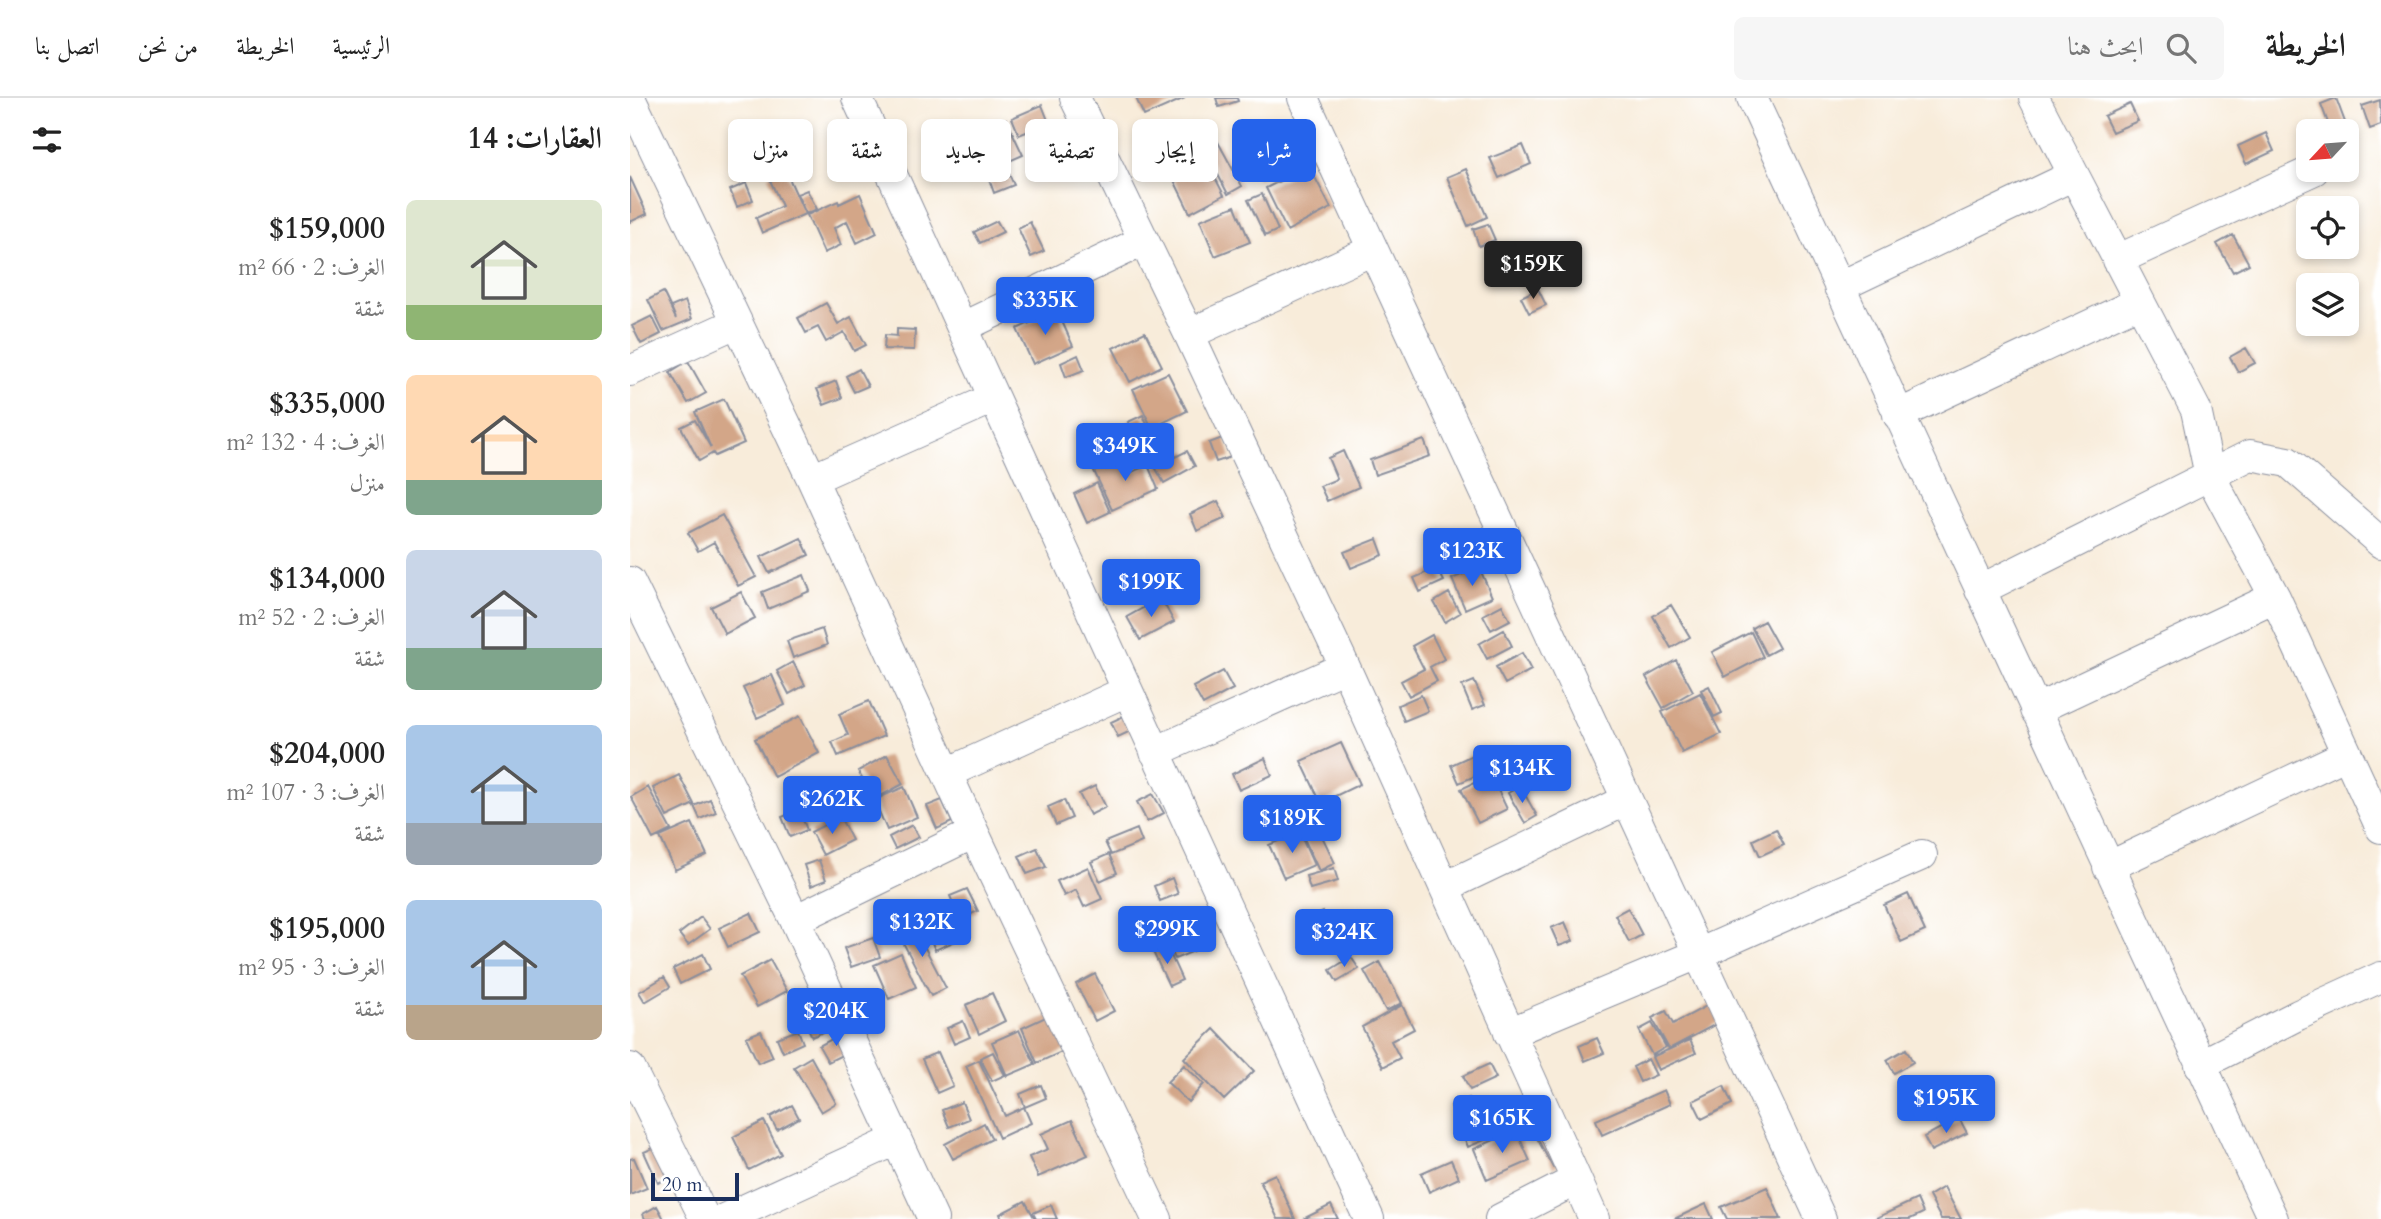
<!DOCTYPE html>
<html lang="ar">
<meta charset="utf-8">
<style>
body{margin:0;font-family:Cardo,Amiri,serif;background:#f6f6f6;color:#222;direction:rtl;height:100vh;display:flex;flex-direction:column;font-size:26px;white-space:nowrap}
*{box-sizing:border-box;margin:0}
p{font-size:23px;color:#767676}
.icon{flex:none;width:38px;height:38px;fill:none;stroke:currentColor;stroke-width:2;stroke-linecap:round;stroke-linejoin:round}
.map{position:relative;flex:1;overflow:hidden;direction:ltr}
.side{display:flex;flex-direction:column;background:#fff;width:630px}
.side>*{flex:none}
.hud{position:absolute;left:21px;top:21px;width:665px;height:63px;direction:rtl;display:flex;gap:14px}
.needle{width:46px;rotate:244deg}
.tools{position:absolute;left:1666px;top:21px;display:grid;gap:14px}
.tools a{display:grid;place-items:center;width:63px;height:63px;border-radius:10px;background:#fff;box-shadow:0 4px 10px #0003;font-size:35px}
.scale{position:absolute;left:21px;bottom:18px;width:88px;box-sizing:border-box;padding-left:7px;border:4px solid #1b2f5e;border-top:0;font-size:19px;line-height:24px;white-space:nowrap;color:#1b2f5e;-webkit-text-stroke:5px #fff;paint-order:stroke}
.price{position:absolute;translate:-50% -60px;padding:0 16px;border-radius:7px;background:#2563eb;color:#fff;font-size:23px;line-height:46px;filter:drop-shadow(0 2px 4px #0008)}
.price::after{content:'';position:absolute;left:50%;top:42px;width:21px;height:16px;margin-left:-10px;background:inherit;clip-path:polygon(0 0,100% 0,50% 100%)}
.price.current{background:#222;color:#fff}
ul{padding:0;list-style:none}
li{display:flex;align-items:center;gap:21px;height:175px;padding:0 28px}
li span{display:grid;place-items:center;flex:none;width:196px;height:140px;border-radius:10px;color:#555}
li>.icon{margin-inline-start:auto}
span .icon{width:84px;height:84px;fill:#fffc;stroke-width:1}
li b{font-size:30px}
h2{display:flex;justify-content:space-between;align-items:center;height:84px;padding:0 28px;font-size:30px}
.pill{padding:0 24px;border-radius:10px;background:#fff;box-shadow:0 4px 10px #0003;font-size:24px;line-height:63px}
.pill.current{background:#2563eb;color:#fff}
header{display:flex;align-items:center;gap:42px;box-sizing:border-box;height:98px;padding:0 35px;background:#fff;border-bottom:2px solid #e0e0e0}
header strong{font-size:33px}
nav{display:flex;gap:38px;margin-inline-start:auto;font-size:24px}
.search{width:490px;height:63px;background:#f6f6f6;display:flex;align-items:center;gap:18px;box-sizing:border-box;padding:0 24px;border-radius:10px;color:#767676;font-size:26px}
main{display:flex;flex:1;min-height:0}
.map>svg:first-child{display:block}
.building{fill:#d3a688}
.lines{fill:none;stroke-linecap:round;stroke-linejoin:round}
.minor-casing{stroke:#8a8e9c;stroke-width:32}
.minor{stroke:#fff;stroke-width:30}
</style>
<header>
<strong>الخريطة</strong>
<div class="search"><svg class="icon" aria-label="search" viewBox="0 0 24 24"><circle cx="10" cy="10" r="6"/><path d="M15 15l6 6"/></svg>ابحث هنا</div>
<nav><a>الرئيسية</a><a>الخريطة</a><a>من نحن</a><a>اتصل بنا</a></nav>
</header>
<main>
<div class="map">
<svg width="1751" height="1121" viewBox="0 0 1751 1121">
<rect width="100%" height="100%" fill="#fff"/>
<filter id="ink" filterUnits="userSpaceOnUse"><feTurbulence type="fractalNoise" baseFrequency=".0143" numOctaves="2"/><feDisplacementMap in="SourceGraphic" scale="14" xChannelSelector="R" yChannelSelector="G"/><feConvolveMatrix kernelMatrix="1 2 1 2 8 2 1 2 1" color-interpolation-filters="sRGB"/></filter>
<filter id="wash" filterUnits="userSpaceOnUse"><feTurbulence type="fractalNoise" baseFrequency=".00686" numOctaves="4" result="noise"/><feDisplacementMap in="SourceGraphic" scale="28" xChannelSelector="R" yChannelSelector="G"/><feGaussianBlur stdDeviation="1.57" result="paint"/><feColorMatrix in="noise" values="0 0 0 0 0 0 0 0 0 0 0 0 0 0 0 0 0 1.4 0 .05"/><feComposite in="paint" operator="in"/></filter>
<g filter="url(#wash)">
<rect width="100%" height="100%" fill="#f8ecda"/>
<g id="blocks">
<path class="building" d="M506,0H555L514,18Z
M586,0H607L608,3L589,9Z
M1706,0L1716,27L1701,33L1691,6Z
M1750,2L1751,27L1740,31L1732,8Z
M1500,6L1508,23L1482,34L1474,18Z
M412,7L419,25L389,37L382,20Z
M376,21L393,57L375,65L359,29Z
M640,33L657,68L628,81L612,46Z
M1636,35L1644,53L1616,66L1608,48Z
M559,38L566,51L537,67L530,53Z
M588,44L612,88L598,96L575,52Z
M679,45L683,60L663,66L658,51Z
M893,47L901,66L869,80L860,60Z
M573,56L594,97L560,115L540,74Z
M679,68L701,110L657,133L636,90Z
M155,71L175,116L132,135L126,120L152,108L138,78Z
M377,71L384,87L364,95L358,78Z
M836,71L857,119L838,128L817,79Z
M0,79L17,116L0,124Z
M116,85L123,102L107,109L100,92Z
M177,92L187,111L176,116L167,96Z
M230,96L247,135L227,145L217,123L204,130L211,147L194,155L177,117L208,103L209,106Z
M632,96L648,132L635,138L618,102Z
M605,108L620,144L585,158L570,122Z
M367,123L373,134L350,145L344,134Z
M400,124L414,153L401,159L388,130Z
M858,126L865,142L849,148L843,131Z
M1603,137L1619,166L1603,174L1587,146Z
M908,191L916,207L899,215L891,199Z
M33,194L46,221L41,209L55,203L62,221L33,233L18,202Z
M196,205L208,226L221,219L236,247L224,253L214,234L196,244L188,229L176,235L168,220Z
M427,212L443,248L403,266L387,231Z
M22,218L31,236L11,246L2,228Z
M267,231L285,232L284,252L254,251L255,237L267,238Z
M515,234L532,268L500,284L483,250Z
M1616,250L1625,265L1608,274L1600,259Z
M448,257L454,272L436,279L431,265Z
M58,263L76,295L58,305L40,274Z
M229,271L238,288L224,294L216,278Z
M538,275L557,313L522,330L503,291Z
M206,283L212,300L194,307L187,291Z
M94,301L114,345L85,358L83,355L69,363L51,329L65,322L81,350L65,314Z
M513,317L521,335L506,342L498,324Z
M535,339L538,355L517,359L514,343Z
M595,339L601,359L586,364L579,345Z
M794,342L800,358L745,377L740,362Z
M557,353L565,368L534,385L525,369Z
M713,353L729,389L697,403L690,388L707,381L698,360Z
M493,360L500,375L518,367L528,391L482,412L464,373Z
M467,385L480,414L457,425L444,396Z
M588,403L596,420L567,433L560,416Z
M92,417L126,479L108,488L84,444L68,453L58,435Z
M171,440L179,457L139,475L131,459Z
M747,441L753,457L721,470L714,454Z
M849,469L862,499L835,511L822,481Z
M807,470L814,483L790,494L784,480Z
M174,477L180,493L138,511L132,494Z
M111,494L125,520L95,536L81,509Z
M819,495L830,515L815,524L804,504Z
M531,500L544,524L510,542L497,519Z
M872,507L880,522L861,532L853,517Z
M1041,507L1060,539L1041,550L1023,518Z
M1134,523L1149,550L1136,557L1122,530Z
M192,531L197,547L163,560L157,543Z
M874,532L882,548L857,561L849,546Z
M1121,534L1133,559L1095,579L1082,554Z
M802,537L814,561L800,569L807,583L779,598L771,583L794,571L782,548Z
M892,555L901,572L875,586L866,569Z
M1046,562L1063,593L1033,610L1016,579Z
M163,564L175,587L159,596L147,573Z
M593,573L603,591L573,607L563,589Z
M142,577L155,607L127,620L113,590Z
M844,583L855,607L842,612L832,588Z
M1079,588L1092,615L1084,619L1071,592Z
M1070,595L1091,636L1052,655L1032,614Z
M791,597L798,613L774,623L768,607Z
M239,603L254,638L208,658L202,644L218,637L209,616Z
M498,616L505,631L488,639L481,624Z
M170,618L189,655L144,679L125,641Z
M711,645L730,686L691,705L671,663Z
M851,653L859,672L829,685L821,667Z
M257,657L273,686L243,702L228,673Z
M635,660L642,677L609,692L602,676Z
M49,677L64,706L37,719L23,690Z
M861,677L877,711L848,725L831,691Z
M465,688L476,709L460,717L449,696Z
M890,688L907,718L895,725L878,695Z
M18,689L41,732L23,741L1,699Z
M274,689L287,719L257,732L244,702Z
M523,696L534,715L517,724L507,704Z
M80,701L86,714L70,721L64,708Z
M312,702L322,724L307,731L297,708Z
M434,702L442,720L426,727L418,709Z
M169,712L177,732L160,739L152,719Z
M210,719L222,742L193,757L181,734Z
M62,725L77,757L45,772L30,739Z
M282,727L289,739L265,751L259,739Z
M687,728L705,765L689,773L672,736Z
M507,731L512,744L481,757L475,744Z
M1146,731L1154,747L1130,758L1123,742Z
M669,734L684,767L654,780L639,747Z
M407,750L416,769L397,776L389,758Z
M479,756L487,775L470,783L461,764Z
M189,762L196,782L181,788L174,767Z
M458,769L472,801L454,809L446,792L434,798L427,783Z
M704,770L708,783L680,791L676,778Z
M542,780L548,796L530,803L524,788Z
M337,791L348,813L330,821L320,798Z
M1278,796L1295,833L1271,844L1254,807Z
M998,810L1012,837L999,844L985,817Z
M693,814L698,825L676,836L671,825Z
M121,815L130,834L98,849L89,830Z
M71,819L80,831L58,847L49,836Z
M935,824L943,843L929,848L921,830Z
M282,825L316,890L301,898L267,833Z
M732,827L742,844L719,857L710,839Z
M322,830L328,842L305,852L300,840Z
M558,838L564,853L545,861L538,845Z
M243,840L250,859L221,869L214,850Z
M536,847L552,882L539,888L523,854Z
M271,855L286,889L259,901L244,867Z
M73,856L80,871L50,886L43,871Z
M721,859L729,871L707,884L700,872Z
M140,862L157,893L127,909L110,878Z
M750,864L772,905L756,913L734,873Z
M465,876L484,913L465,923L446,886Z
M34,879L40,889L15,904L9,894Z
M362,895L375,923L349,936L336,907Z
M186,905L198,932L182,939L170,912Z
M1080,906L1090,924L1039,951L1022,920L1036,913L1043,926Z
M772,907L784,931L761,943L770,960L753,969L732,929Z
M420,917L436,952L407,965L392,930Z
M333,923L340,939L324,946L317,930Z
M1022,925L1036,949L1022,957L1009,932Z
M584,931L624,973L594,1002L554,960Z
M168,932L173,945L153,954L147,940Z
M389,932L405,966L377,978L362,944Z
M131,933L143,959L128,965L116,939Z
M213,935L222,952L198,964L189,948Z
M967,940L974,955L955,963L949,948Z
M1060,942L1066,955L1028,972L1022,959Z
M1276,951L1283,964L1264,975L1257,962Z
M308,954L323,988L307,995L292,961Z
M363,954L375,977L362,983L350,960Z
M181,959L206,1005L191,1014L164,969Z
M1018,961L1026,977L1010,984L1003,969Z
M349,962L375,1018L394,1009L401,1025L369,1040L336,968Z
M859,966L866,980L840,992L833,978Z
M554,967L574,986L558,1004L537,984Z
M411,987L416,1000L395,1009L390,996Z
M1094,988L1102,1006L1072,1021L1063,1003Z
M1034,992L1040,1006L972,1037L966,1022Z
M839,1000L857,1041L838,1049L821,1008Z
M332,1004L339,1021L319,1029L312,1012Z
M162,1007L169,1020L147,1032L140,1019Z
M914,1020L936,1063L923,1070L900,1027Z
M1329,1020L1337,1035L1301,1053L1294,1039Z
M442,1022L458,1057L408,1079L399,1059L418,1051L411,1036Z
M134,1023L151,1056L119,1072L103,1039Z
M354,1025L362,1041L323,1061L315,1046Z
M886,1032L900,1063L857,1082L844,1051Z
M32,1046L46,1077L28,1085L14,1054Z
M4,1060L17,1090L0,1097V1061Z
M821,1062L829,1080L799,1094L791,1075Z
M645,1076L665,1121H648L630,1083Z
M1137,1089L1151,1121H1097L1091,1109Z
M1314,1089L1331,1121H1311L1299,1098Z
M1287,1101L1293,1115L1280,1121H1244Z
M395,1103L405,1121H372L370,1116Z
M1076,1106L1083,1121H1044Z
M421,1107L427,1121H406L403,1115Z
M701,1107L708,1121H673Z
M27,1108L34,1121H15L13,1116Z"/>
</g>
</g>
<g filter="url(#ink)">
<use href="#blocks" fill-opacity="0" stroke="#8a8e9c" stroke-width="2"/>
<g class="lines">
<defs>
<path id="minor" d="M0,0L182,381L344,735L527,1121
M227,0L739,1121
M445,0L559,236L715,569L964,1121
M673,0L1191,1121
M1122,0L1643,1121
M1404,0L1566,312L1580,378L1645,499L1751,730
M1487,162L1684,72
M1209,189L1444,77
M333,229L513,143
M559,236L743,152
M0,273L106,225
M1268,317L1509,204
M182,381L364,300
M0,484L165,822L303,1121
M1350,492L1620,357L1658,364L1751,445
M1405,612L1645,499
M525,654L715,569
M317,675L497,593
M1478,769L1717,656
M815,789L997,702
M165,822L344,735
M879,935L1068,856L1292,757
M1570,967L1668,917L1751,879
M0,970L75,1121
M94,1121L266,1042
M870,1121L946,1082"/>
</defs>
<use href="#minor" class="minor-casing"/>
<use href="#minor" class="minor"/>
</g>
</g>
</svg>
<div class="tools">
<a><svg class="needle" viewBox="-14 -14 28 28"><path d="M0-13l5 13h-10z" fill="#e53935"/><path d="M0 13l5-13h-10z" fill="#767676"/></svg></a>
<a><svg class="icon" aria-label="locate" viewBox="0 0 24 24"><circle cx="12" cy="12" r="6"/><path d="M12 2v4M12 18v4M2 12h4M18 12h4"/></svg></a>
<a><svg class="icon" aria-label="layers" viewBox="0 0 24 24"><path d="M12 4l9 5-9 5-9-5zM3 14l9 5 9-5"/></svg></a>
</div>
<div class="scale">20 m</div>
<b class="price current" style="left:903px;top:203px">$159K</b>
<b class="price" style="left:415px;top:239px">$335K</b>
<b class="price" style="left:495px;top:385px">$349K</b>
<b class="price" style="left:842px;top:490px">$123K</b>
<b class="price" style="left:521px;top:521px">$199K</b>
<b class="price" style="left:892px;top:707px">$134K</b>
<b class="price" style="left:202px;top:738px">$262K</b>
<b class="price" style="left:662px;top:757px">$189K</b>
<b class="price" style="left:292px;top:861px">$132K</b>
<b class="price" style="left:537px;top:868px">$299K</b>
<b class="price" style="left:714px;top:871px">$324K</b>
<b class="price" style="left:206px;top:950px">$204K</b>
<b class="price" style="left:1316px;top:1037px">$195K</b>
<b class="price" style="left:872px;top:1057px">$165K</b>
<div class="hud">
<a class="pill current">شراء</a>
<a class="pill">إيجار</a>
<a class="pill">تصفية</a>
<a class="pill">جديد</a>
<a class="pill">شقة</a>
<a class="pill">منزل</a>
</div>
</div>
<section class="side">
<h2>العقارات: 14<svg class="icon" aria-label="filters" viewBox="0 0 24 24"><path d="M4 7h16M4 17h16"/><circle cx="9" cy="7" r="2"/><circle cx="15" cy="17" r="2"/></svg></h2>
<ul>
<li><span style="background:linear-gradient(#dfe7d0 75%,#8fb573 0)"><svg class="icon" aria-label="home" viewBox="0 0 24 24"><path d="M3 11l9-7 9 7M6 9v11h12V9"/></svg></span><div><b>$159,000</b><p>الغرف: 2 · 66 m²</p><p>شقة</p></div></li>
<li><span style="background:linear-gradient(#ffd9b3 75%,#7fa58c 0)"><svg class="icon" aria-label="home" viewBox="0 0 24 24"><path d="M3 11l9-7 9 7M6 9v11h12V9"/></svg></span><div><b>$335,000</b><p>الغرف: 4 · 132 m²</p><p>منزل</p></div></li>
<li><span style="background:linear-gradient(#c9d6e8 70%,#7fa58c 0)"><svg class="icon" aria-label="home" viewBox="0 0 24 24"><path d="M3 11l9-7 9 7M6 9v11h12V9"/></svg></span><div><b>$134,000</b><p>الغرف: 2 · 52 m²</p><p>شقة</p></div></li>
<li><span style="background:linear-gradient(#a9c7e8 70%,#9aa5b1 0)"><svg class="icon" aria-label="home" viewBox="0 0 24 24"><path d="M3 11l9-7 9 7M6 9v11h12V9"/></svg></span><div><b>$204,000</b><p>الغرف: 3 · 107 m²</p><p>شقة</p></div></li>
<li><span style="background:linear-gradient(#a9c7e8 75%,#b9a48a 0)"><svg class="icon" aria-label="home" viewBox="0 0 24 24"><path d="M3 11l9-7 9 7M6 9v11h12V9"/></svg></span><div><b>$195,000</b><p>الغرف: 3 · 95 m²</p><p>شقة</p></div></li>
</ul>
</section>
</main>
